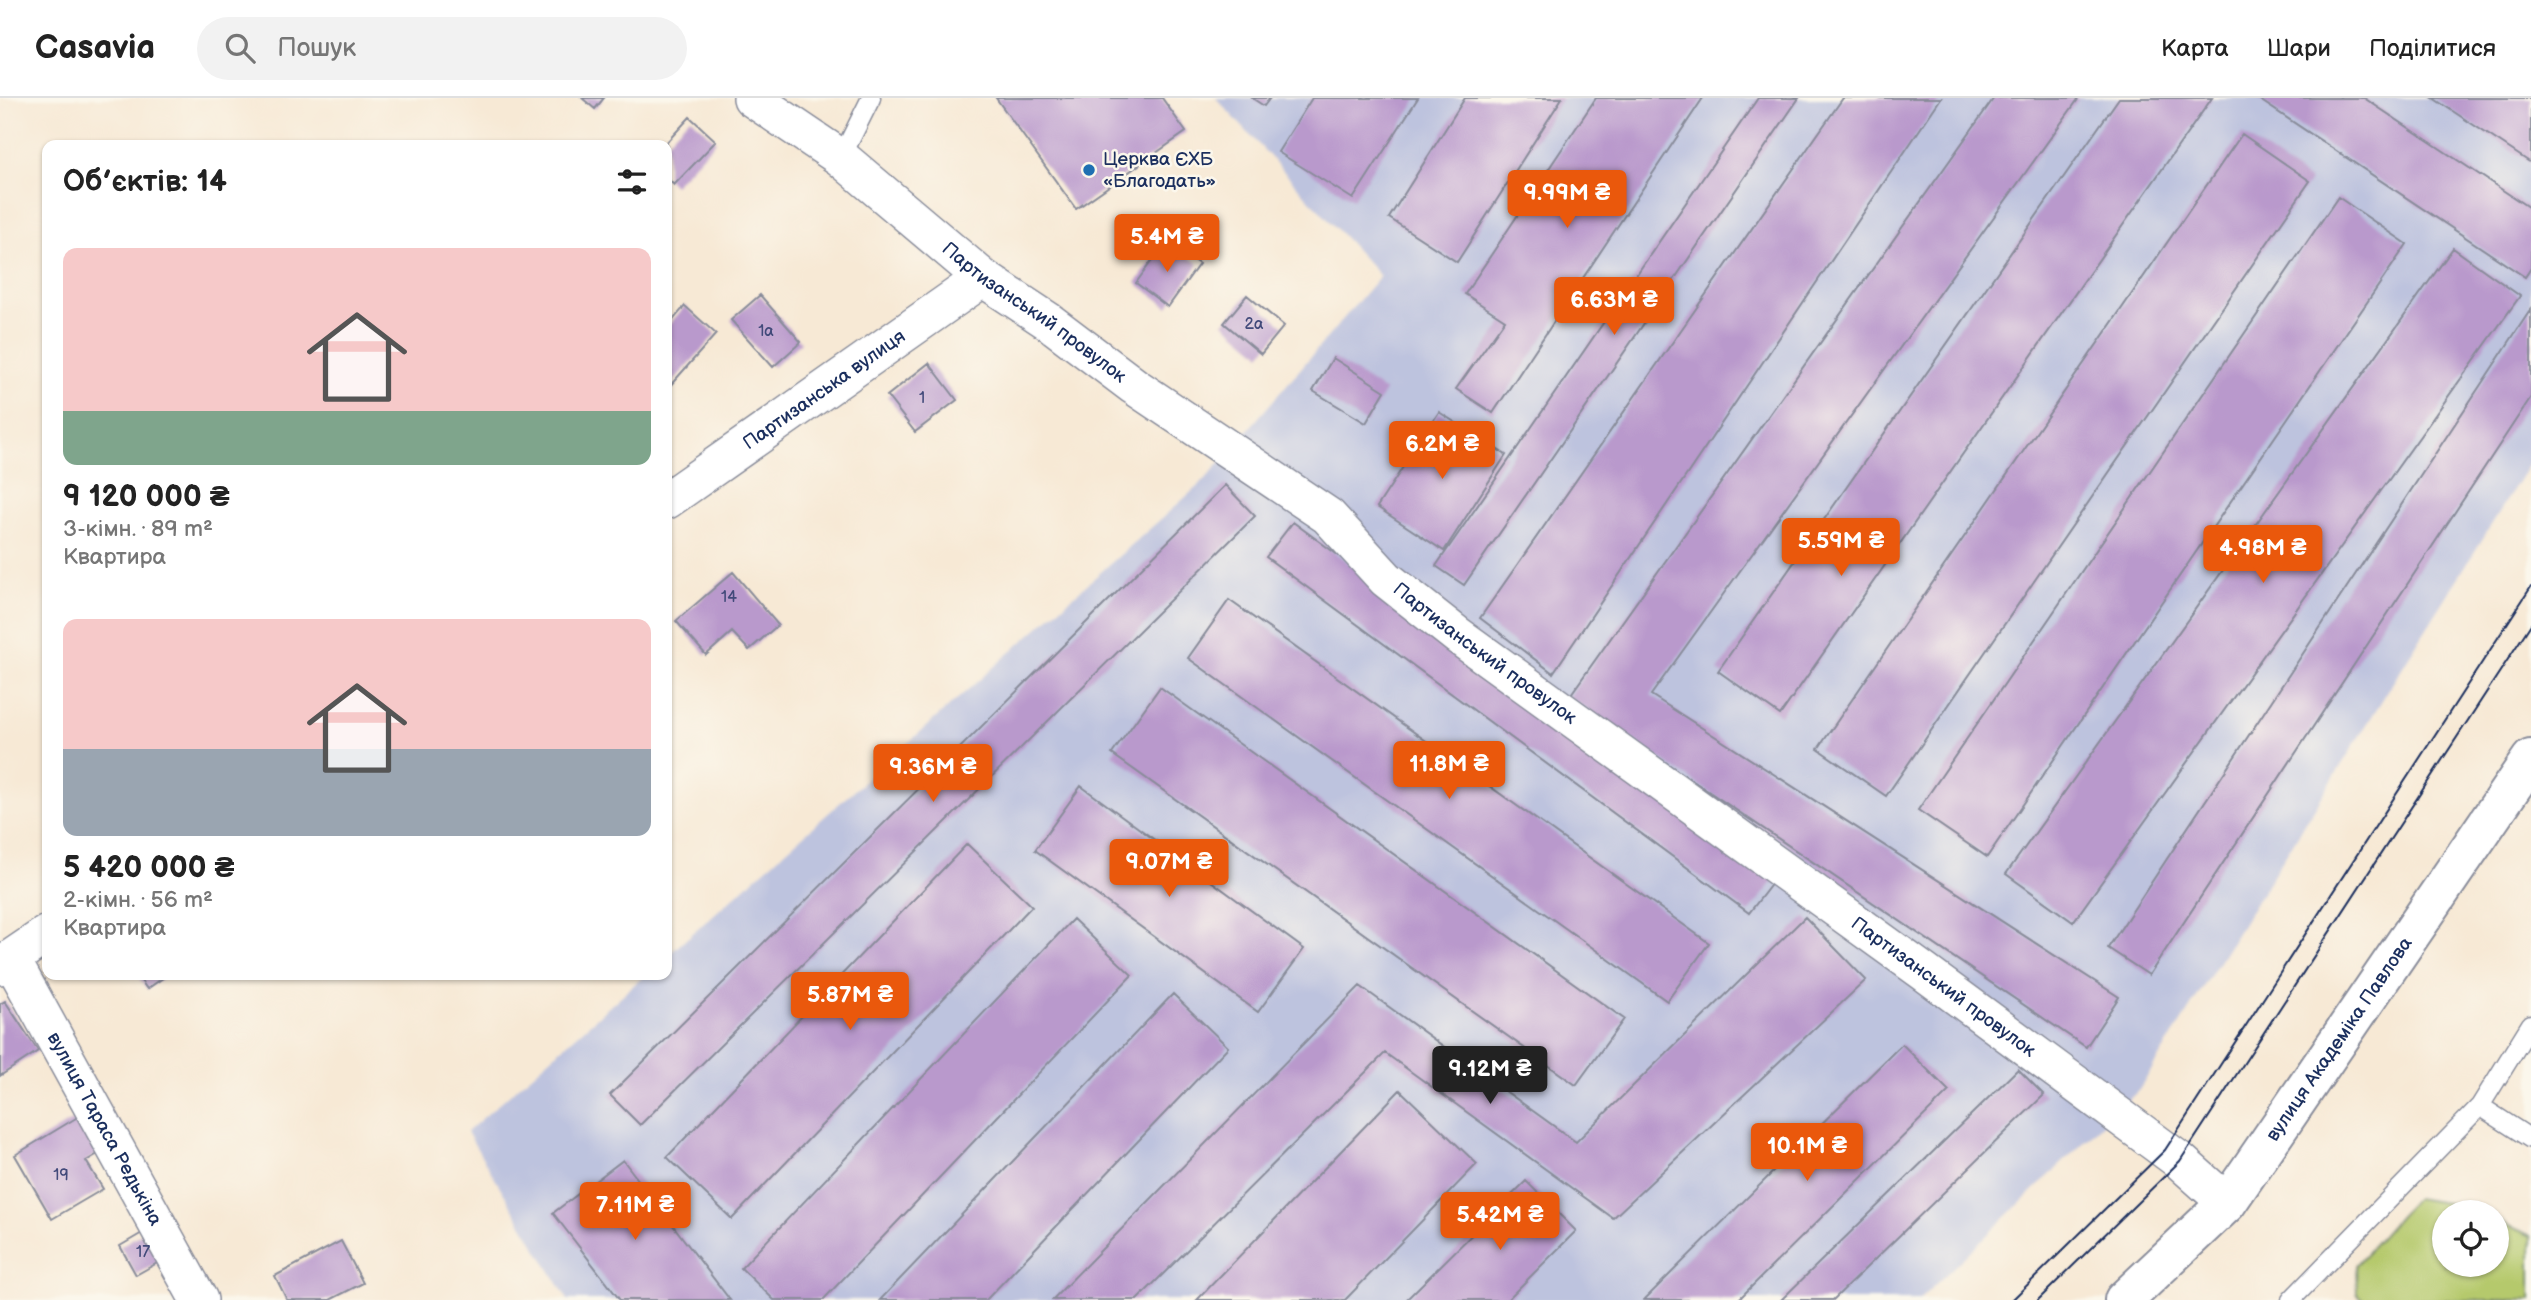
<!DOCTYPE html>
<html lang="uk">
<meta charset="utf-8">
<style>
body{margin:0;font-family:"Balsamiq Sans",sans-serif;background:#f2f2f2;color:#222;height:100vh;display:flex;flex-direction:column;font-size:26px;white-space:nowrap}
*{box-sizing:border-box;margin:0}
p{font-size:23px;color:#767676}
.icon{flex:none;width:38px;height:38px;fill:none;stroke:currentColor;stroke-width:2;stroke-linecap:round;stroke-linejoin:round}
.map{position:relative;flex:1;overflow:hidden}
.details{position:absolute;left:42px;top:42px;width:630px;height:840px;display:flex;flex-direction:column;background:#fff;border-radius:14px;box-shadow:0 2px 5px #0004}
.details>*{flex:none}
.buttons{position:absolute;left:2432px;top:1102px;display:grid;gap:14px}
.buttons a{display:grid;place-items:center;width:77px;height:77px;border-radius:50%;background:#fff;box-shadow:0 2px 5px #0004;font-size:35px}
.price{position:absolute;translate:-50% -60px;padding:0 16px;border-radius:7px;background:#ea580c;color:#fff;font-size:23px;line-height:46px;filter:drop-shadow(0 2px 4px #0008)}
.price::after{content:'';position:absolute;left:50%;top:42px;width:21px;height:16px;margin-left:-10px;background:inherit;clip-path:polygon(0 0,100% 0,50% 100%)}
.price.active{background:#222;color:#fff}
ul{padding:0;list-style:none}
li{display:grid;align-content:center;gap:14px;height:371px;padding:0 21px}
li span{display:grid;place-items:center;height:217px;border-radius:14px;color:#555}
li>.icon{margin-inline-start:auto}
span .icon{width:126px;height:126px;fill:#fffc;stroke-width:1}
li b{font-size:30px}
h2{display:flex;justify-content:space-between;align-items:center;height:84px;padding:0 21px;font-size:30px}
header{display:flex;align-items:center;gap:42px;box-sizing:border-box;height:98px;padding:0 35px;background:#fff;border-bottom:2px solid #e0e0e0}
header strong{font-size:33px}
nav{display:flex;gap:38px;margin-inline-start:auto;font-size:24px}
.search{width:490px;height:63px;background:#f2f2f2;display:flex;align-items:center;gap:18px;box-sizing:border-box;padding:0 24px;border-radius:38px;color:#767676;font-size:26px}
.map>svg:first-child{display:block}
.industrial{fill:#bdc3de}
.green{fill:#b5c96c;stroke:#687c65;stroke-width:2}
.building{fill:#b999cc}
.lines{fill:none;stroke-linecap:round;stroke-linejoin:round}
.lane-casing{stroke:#898c9a;stroke-width:21}
.street-casing{stroke:#898c9a;stroke-width:40}
.primary-casing{stroke:#898c9a;stroke-width:42}
.lane{stroke:#fff;stroke-width:18}
.street{stroke:#fff;stroke-width:37}
.primary{stroke:#fff;stroke-width:38}
.tram{stroke:#1b2f5e;stroke-width:2}
.poi-dot{fill:#1f6fb2;stroke:#fbf7ec;stroke-width:2.5}
.labels{text-anchor:middle;dominant-baseline:central;stroke-width:5;stroke-linejoin:round;paint-order:stroke}
.number-label{font-size:16px;fill:#424a7a}
.poi-label{font-size:19px;fill:#1b2f5e;stroke:#fbf7ec;text-anchor:start}
.street-label{font-size:19px;fill:#1b2f5e;stroke:#fbf7ec}
</style>
<header>
<strong>Casavia</strong>
<div class="search"><svg class="icon" aria-label="search" viewBox="0 0 24 24"><circle cx="10" cy="10" r="6"/><path d="M15 15l6 6"/></svg>Пошук</div>
<nav><a>Карта</a><a>Шари</a><a>Поділитися</a></nav>
</header>
<div class="map">
<svg width="2531" height="1202" viewBox="0 0 2531 1202">
<rect width="100%" height="100%" fill="#fbf7ec"/>
<filter id="ink" filterUnits="userSpaceOnUse"><feTurbulence type="fractalNoise" baseFrequency=".0143" numOctaves="2"/><feDisplacementMap in="SourceGraphic" scale="14" xChannelSelector="R" yChannelSelector="G"/><feConvolveMatrix kernelMatrix="1 2 1 2 8 2 1 2 1" color-interpolation-filters="sRGB"/></filter>
<filter id="wash" filterUnits="userSpaceOnUse"><feTurbulence type="fractalNoise" baseFrequency=".00686" numOctaves="4" result="noise"/><feDisplacementMap in="SourceGraphic" scale="28" xChannelSelector="R" yChannelSelector="G"/><feGaussianBlur stdDeviation="1.57" result="paint"/><feColorMatrix in="noise" values="0 0 0 0 0 0 0 0 0 0 0 0 0 0 0 0 0 1.4 0 .05"/><feComposite in="paint" operator="in"/></filter>
<g filter="url(#wash)">
<rect width="100%" height="100%" fill="#f7e9d5"/>
<path class="industrial" d="M1216,0H2531V363L2139,992L1919,1202H568L467,1034L645,877H667V858L1205,382L1380,178Z"/>
<path class="green" d="M2415,1100L2460,1107L2479,1115H2445V1167H2497V1122L2531,1138V1202H2364L2357,1195L2356,1167Z"/>
<g id="blocks">
<path class="building" d="M582,0H604L595,11Z
M996,0H1162L1186,34L1076,111Z
M1252,0H1270L1264,8Z
M1312,0H1418L1353,101L1278,54Z
M1465,0H1562L1457,164L1389,120Z
M1596,0H1703L1493,315L1456,291L1505,222L1465,196Z
M1758,0H1799L1464,487L1436,468Z
M1843,0H1941L1553,575L1480,520Z
M1994,0H2079L1651,597L2119,899L2086,949L1569,599Z
M2119,0H2212L1780,617L1718,573Z
M2257,0H2364L2531,111V170L2525,179Z
M2433,0H2531V65Z
M690,19L716,43L674,87L667,80V47H664Z
M2242,36L2310,83L1886,698L1818,651Z
M2338,99L2407,146L1987,759L1918,712Z
M1166,143L1199,166L1168,209L1136,185Z
M2453,150L2520,198L2073,824L2006,776Z
M760,197L801,244L773,269L731,222Z
M1247,197L1284,228L1261,256L1224,225Z
M685,208L716,236L667,291V229Z
M2531,211V299L2149,877L2108,850Z
M1333,260L1385,293L1366,325L1313,293Z
M929,265L957,302L915,334L887,298Z
M1439,314L1506,357L1444,453L1377,409Z
M1225,387L1255,418L640,1027L610,997Z
M1293,424L1776,780L1749,815L1266,459Z
M733,474L778,527L749,552L732,534L706,557L676,523Z
M1229,502L1709,845L1667,903L1188,560Z
M1160,589L1624,921L1576,987L1112,656Z
M1081,688L1304,851L1258,914L1035,752Z
M967,746L1032,808L732,1121L667,1059Z
M1805,819L1866,882L1613,1120L1385,955L1137,1202H1052L1360,888L1576,1044Z
M1073,821L1132,877L823,1202H774L741,1170Z
M137,877H167L147,891Z
M1173,896L1228,949L986,1202H880Z
M5,903L38,953L0,978V906Z
M1902,946L1949,993L1738,1202H1644Z
M2018,971L2044,997L1833,1202H1781Z
M1400,992L1477,1066L1345,1202H1197Z
M81,1017L103,1053L86,1063L103,1091L52,1121L15,1057Z
M623,1062L730,1202H620L553,1115Z
M1526,1083L1576,1133L1507,1202H1406Z
M149,1131L166,1160L136,1177L120,1148Z
M341,1143L363,1185L330,1202H287L275,1178Z"/>
</g>
</g>
<g filter="url(#ink)">
<use href="#blocks" fill-opacity="0" stroke="#898c9a" stroke-width="2"/>
<g class="lines">
<defs>
<path id="lane" d="M841,60L871,0
M2480,1008L2531,1041
M2291,1202L2480,1008L2531,926"/>
<g id="street">
<path id="s1" d="M752,0L841,60L983,180L1048,223L1134,288L1328,418L1386,481L1457,537L1924,874L2180,1063L2227,1105"/>
<path id="s2" d="M667,402L983,180"/>
<path id="s3" d="M11,861L199,1202"/>
<path d="M0,868L47,836"/>
</g>
<g id="primary">
<path id="s4" d="M2124,1202L2227,1105L2531,661"/>
</g>
</defs>
<use href="#lane" class="lane-casing"/>
<use href="#street" class="street-casing"/>
<use href="#primary" class="primary-casing"/>
<use href="#lane" class="lane"/>
<use href="#street" class="street"/>
<use href="#primary" class="primary"/>
<path class="tram" d="M2012,1202L2165,1052L2531,489
M2038,1202L2180,1063L2531,526"/>
</g>
</g>
<circle class="poi-dot" cx="1089" cy="72" r="7"/>
<g class="labels">
<g class="number-label">
<text x="1254" y="226">2а</text>
<text x="766" y="233">1а</text>
<text x="922" y="300">1</text>
<text x="729" y="499">14</text>
<text x="61" y="1077">19</text>
<text x="143" y="1154">17</text>
</g>
<g class="poi-label">
<text x="1103" y="61">Церква ЄХБ<tspan x="1103" dy="22">«Благодать»</tspan></text>
</g>
<g class="street-label">
<text stroke="none"><textPath href="#s1" startOffset="355">Партизанський провулок</textPath></text>
<text stroke="none"><textPath href="#s2" startOffset="192">Партизанська вулиця</textPath></text>
<text stroke="none"><textPath href="#s1" startOffset="922">Партизанський провулок</textPath></text>
<text stroke="none"><textPath href="#s1" startOffset="1489">Партизанський провулок</textPath></text>
<text stroke="none"><textPath href="#s4" startOffset="340">вулиця Академіка Павлова</textPath></text>
<text stroke="none"><textPath href="#s3" startOffset="194">вулиця Тараса Редькіна</textPath></text>
</g>
</g>
</svg>
<div class="buttons">
<a><svg class="icon" aria-label="locate" viewBox="0 0 24 24"><circle cx="12" cy="12" r="6"/><path d="M12 2v4M12 18v4M2 12h4M18 12h4"/></svg></a>
</div>
<b class="price" style="left:1567px;top:132px">9.99M ₴</b>
<b class="price" style="left:1167px;top:176px">5.4M ₴</b>
<b class="price" style="left:1614px;top:239px">6.63M ₴</b>
<b class="price" style="left:1442px;top:383px">6.2M ₴</b>
<b class="price" style="left:1841px;top:480px">5.59M ₴</b>
<b class="price" style="left:2263px;top:487px">4.98M ₴</b>
<b class="price" style="left:1449px;top:703px">11.8M ₴</b>
<b class="price" style="left:933px;top:706px">9.36M ₴</b>
<b class="price" style="left:1169px;top:801px">9.07M ₴</b>
<b class="price" style="left:850px;top:934px">5.87M ₴</b>
<b class="price active" style="left:1490px;top:1008px">9.12M ₴</b>
<b class="price" style="left:1807px;top:1085px">10.1M ₴</b>
<b class="price" style="left:635px;top:1144px">7.11M ₴</b>
<b class="price" style="left:1500px;top:1154px">5.42M ₴</b>
<section class="details">
<h2>Об’єктів: 14<svg class="icon" aria-label="filters" viewBox="0 0 24 24"><path d="M4 7h16M4 17h16"/><circle cx="9" cy="7" r="2"/><circle cx="15" cy="17" r="2"/></svg></h2>
<ul>
<li><span style="background:linear-gradient(#f6c9c9 75%,#7fa58c 0)"><svg class="icon" aria-label="home" viewBox="0 0 24 24"><path d="M3 11l9-7 9 7M6 9v11h12V9"/></svg></span><div><b>9 120 000 ₴</b><p>3-кімн. · 89 m²</p><p>Квартира</p></div></li>
<li><span style="background:linear-gradient(#f6c9c9 60%,#9aa5b1 0)"><svg class="icon" aria-label="home" viewBox="0 0 24 24"><path d="M3 11l9-7 9 7M6 9v11h12V9"/></svg></span><div><b>5 420 000 ₴</b><p>2-кімн. · 56 m²</p><p>Квартира</p></div></li>
</ul>
</section>
</div>
